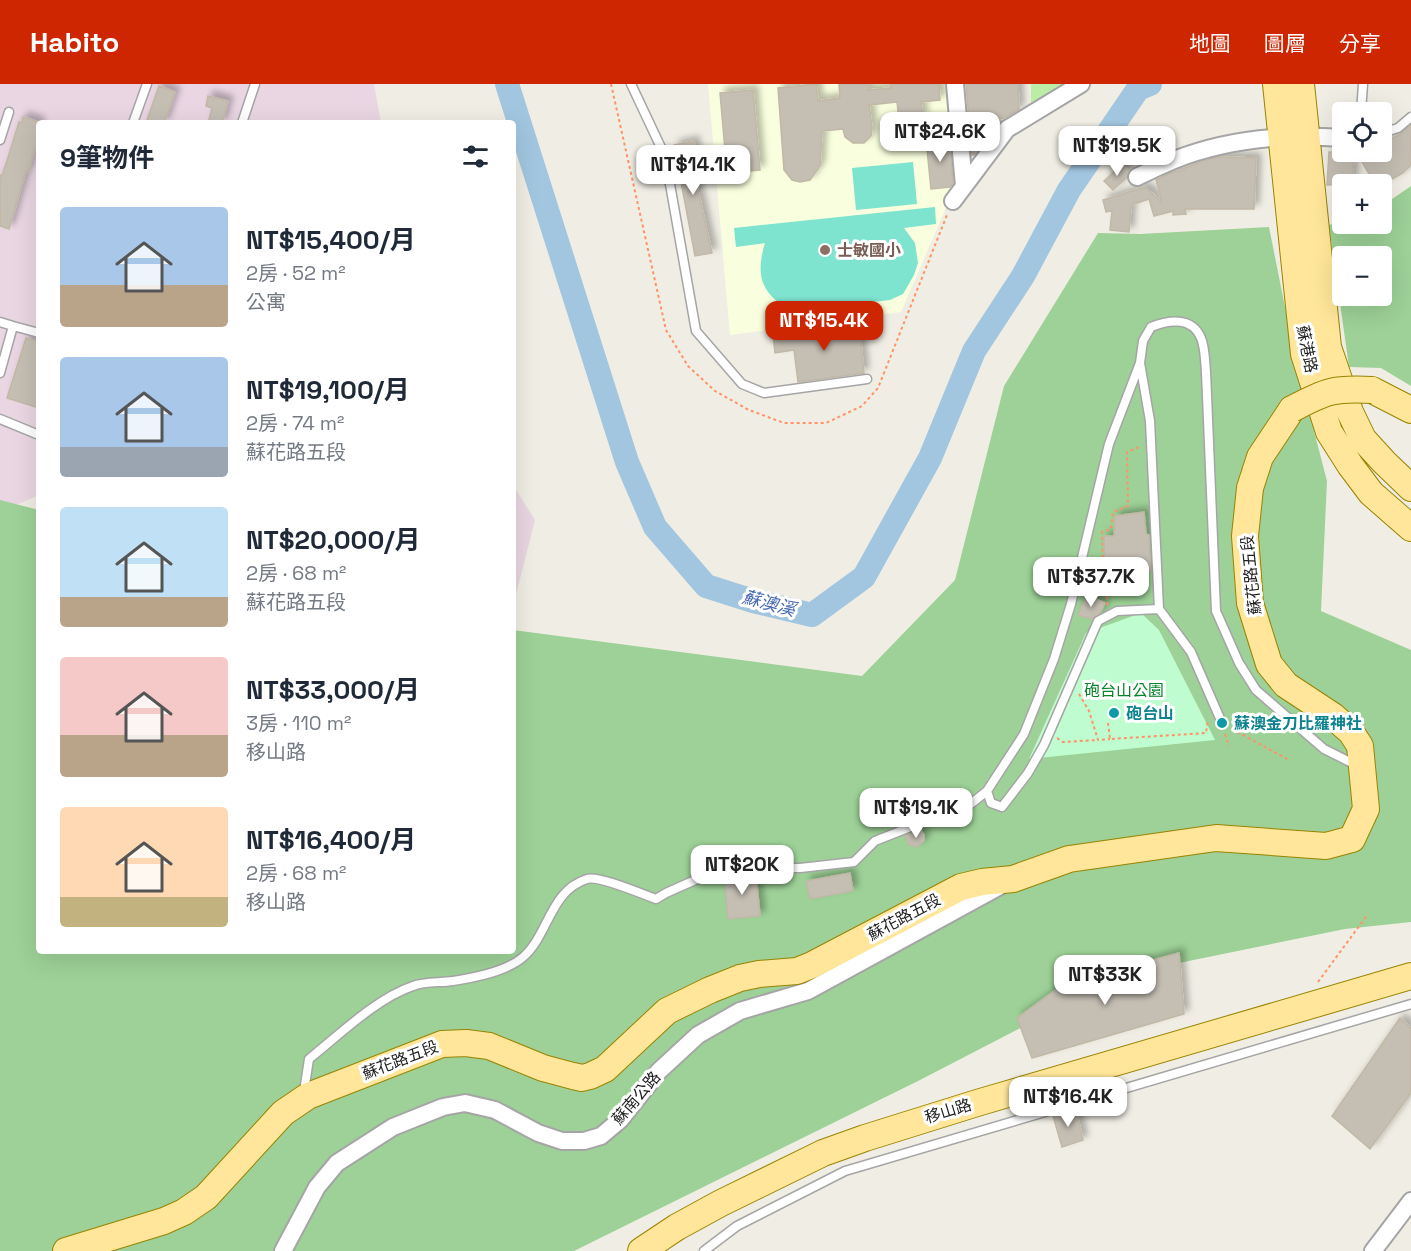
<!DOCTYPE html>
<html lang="zh-TW">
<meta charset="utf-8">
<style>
body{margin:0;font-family:"Space Grotesk","Noto Sans TC",sans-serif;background:#f6f6f7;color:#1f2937;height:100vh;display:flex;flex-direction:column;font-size:22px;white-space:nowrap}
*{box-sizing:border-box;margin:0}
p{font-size:20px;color:#747a83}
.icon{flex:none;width:33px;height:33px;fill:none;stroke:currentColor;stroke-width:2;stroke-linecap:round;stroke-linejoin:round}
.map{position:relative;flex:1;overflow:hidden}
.drawer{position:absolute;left:36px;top:36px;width:480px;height:834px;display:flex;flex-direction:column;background:#fff;border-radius:6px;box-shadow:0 6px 24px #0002}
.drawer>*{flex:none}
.tools{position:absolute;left:1332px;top:18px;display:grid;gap:12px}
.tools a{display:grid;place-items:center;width:60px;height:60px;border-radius:6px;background:#fff;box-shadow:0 6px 24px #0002;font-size:30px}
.price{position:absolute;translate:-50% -51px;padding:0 14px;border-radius:12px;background:#fff;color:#222;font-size:20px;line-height:39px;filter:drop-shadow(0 2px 3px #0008)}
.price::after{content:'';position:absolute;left:50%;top:36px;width:18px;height:14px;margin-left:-9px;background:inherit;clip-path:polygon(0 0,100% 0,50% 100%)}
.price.on{background:#cd2600;color:#fff}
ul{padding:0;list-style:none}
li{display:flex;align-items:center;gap:18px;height:150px;padding:0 24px}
li span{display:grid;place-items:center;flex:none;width:168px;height:120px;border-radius:6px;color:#555}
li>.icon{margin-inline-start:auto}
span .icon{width:72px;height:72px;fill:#fffc;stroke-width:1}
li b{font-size:26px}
h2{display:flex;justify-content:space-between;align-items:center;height:72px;padding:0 24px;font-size:26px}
header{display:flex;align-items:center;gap:36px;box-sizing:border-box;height:84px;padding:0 30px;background:#cd2600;color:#fff}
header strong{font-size:28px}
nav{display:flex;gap:33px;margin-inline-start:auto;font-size:21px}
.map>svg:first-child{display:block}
.industrial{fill:#e9d6e2}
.education{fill:#f9ffde}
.grass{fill:#bceda7}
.forest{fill:#9dd197;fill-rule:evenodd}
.park{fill:#bffccf}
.pitch{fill:#7ee3cf}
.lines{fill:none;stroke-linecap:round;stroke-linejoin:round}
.river{stroke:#a2c6e0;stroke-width:24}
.building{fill:#c4beb3;stroke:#c2b8a6;stroke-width:1.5;filter:url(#shadow)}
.lane-casing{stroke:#a5a5a5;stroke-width:11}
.street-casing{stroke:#a5a5a5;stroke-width:20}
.primary-casing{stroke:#998300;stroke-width:28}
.path{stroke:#ff9266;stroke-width:2;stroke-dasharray:3 3;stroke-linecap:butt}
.lane{stroke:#fff;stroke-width:8}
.street{stroke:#fff;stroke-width:16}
.primary{stroke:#ffe69a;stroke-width:26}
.primary-bridge-casing{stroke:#998300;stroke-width:28;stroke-linecap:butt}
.primary-bridge{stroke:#ffe69a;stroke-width:26}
.education-dot{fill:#8d6e63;stroke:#fff;stroke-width:2}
.culture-dot{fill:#0f9aa8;stroke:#fff;stroke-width:2}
.labels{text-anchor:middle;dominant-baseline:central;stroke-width:6;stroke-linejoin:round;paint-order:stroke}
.education-label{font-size:16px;font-weight:bold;fill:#785e54;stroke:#fff;text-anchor:start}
.street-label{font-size:16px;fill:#1e1e1e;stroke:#fff}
.park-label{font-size:16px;fill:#068328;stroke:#fff}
.culture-label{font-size:16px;font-weight:bold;fill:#0d838f;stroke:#fff;text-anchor:start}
.water-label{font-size:18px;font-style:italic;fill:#4668b3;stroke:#fff}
</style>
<header>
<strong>Habito</strong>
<nav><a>地圖</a><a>圖層</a><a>分享</a></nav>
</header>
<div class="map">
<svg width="1411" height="1167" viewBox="0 0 1411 1167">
<defs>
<filter id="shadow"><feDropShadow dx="5" dy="-5" stdDeviation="3" flood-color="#0004"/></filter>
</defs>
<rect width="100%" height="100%" fill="#f0eee4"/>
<path class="industrial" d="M0,0H374L381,39H39V411L0,428Z
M513,401L535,436L513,522Z"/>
<path class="education" d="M708,0H948L953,53L927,55L931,105L955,103L901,228L730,251Z"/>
<path class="grass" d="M1031,0H1064L1031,20Z"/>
<path class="forest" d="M1411,102V302L1381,284L1349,283L1329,141L1342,137V140H1382V122ZM1342,172H1382V212H1342Z
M1269,143L1296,278L1327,397L1321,527L1411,566V838L1345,845L1125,890L918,997L574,1167H0V416L39,426V867H513V546L862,592L955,496L1004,302L1098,149L1140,150Z"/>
<path class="park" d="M1141,529L1159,546L1215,656L1029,675L1086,549Z"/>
<path class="pitch" d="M913,78L917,120L856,126L852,84Z
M935,123L936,140L904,144L915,159L918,179L914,191L903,210L890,216L793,227C761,211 755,192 765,159L736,163L734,144Z"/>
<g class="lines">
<path class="river" d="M507,0L627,378L655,443L706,502L753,517L812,531L864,493L930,374L974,267L1023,192L1069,106L1138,5L1150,0"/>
</g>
<path class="building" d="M816,0L818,17L840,14L839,0H867L868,6L891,4L890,0H939L940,16L921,18L923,34L899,37L897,18L869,21L872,44L871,52L864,59H853L845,53L843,45L822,47L820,82L810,96L800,98L792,96L784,86L778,4Z
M966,0H1018L1019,25L1004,34L998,35V40L974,71H972Z
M159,2L175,8L164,39H146Z
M753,6L760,86L727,89L720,9Z
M208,12L228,17L222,39H208L212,24L206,22Z
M23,33L39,38V52L28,88L26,87L9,145L0,142V91L2,92L5,83L19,38L22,39Z
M1411,41V81L1403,89L1383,100H1375L1359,73L1368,68H1382V60L1402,49Z
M949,53L953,99L950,103L931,105L926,55Z
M694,57L702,97L696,98L712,169L695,172L674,61Z
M1329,68L1354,70L1352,100L1327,101Z
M1217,73L1256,74L1254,125H1185L1186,130L1173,131V127L1154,132L1149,115L1131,121L1129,148L1110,146L1112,127L1106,128L1103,116L1145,103L1162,119L1156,96L1171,89L1184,86V84Z
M1122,80L1129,87L1127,93L1113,106L1104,97Z
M859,240L864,289L798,298L794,266L775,269L773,250Z
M26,254L39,258V324L7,314Z
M1144,428L1146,450L1149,451L1151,487L1105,494L1104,452H1114L1115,432Z
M1087,511L1105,519L1100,529L1092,535L1078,531Z
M921,746L924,751V757L917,763L909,761L905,752Z
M850,789L853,807L810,815L806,797Z
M737,790H756L760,832L728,835L724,792Z
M1179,869L1184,930L1032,974L1017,934L1064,900Z
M1400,934L1411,944V1009L1370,1065L1332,1032Z
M1076,1026L1083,1056L1062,1063L1053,1032Z"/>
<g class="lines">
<defs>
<path id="lane" d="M631,0L665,72L696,247L742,300L764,309L867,295
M1361,28L1363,0
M133,39L147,0
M242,39L255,0
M1382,49L1398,44L1411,33
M0,56L9,28
M0,238L13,242
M1140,279L1150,337L1159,525L1191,568L1222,639
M0,289L13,242L39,249
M0,335L39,351
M987,707L991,719L1002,723L1028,689L1044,661L1098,537L1117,527L1159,525
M307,1009L305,1001L309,975C339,951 377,914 413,902C425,897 440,899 453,897C473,894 506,887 522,874C549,852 549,807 587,795C598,791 642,810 656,815L666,809L711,789L729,784H800L854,778L875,757L923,738L944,736L958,730L987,707L1024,650L1054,575L1071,520L1109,360L1140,279L1143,257L1151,243C1168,236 1192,232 1201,254C1205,263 1205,277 1206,288L1216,527L1239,579L1256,606L1324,665L1358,682
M704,1167L737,1142L845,1087L1411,920"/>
<path id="street" d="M955,0L964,102
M1137,93C1149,87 1162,81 1174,76C1227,55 1287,50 1342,54
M953,117L1007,45L1081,0
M283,1167L317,1103L337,1079L393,1043L443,1023L465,1019L495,1026L538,1049L562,1057H584L601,1052L620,1036L659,987L698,951L740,927L808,907L1002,801
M1373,1167L1411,1117"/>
<path id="primary" d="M1276,0L1304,270L1329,348L1350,381L1371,409L1411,444
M1301,0L1328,263L1350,328L1363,355L1384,378L1411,404
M1372,306L1411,326
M66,1167L164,1137L184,1128L206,1113L283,1029L308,1012L442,960L466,959L489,962L543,984L573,992L582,994L590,992L605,985L667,927L710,906L740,894L759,890L797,887L812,881L961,803L982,798L1013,795L1069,775L1216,754L1326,762L1352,755L1366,725L1360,662L1351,648L1333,632L1286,601L1269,580L1250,519L1245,452L1250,404L1260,373L1292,325
M641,1167L677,1143L721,1119L823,1069L865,1054L977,1019L1411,892"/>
</defs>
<use href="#lane" class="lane-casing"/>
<use href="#street" class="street-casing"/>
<use href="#primary" class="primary-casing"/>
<path class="path" d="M611,0L666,246L688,282L715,307L749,326L784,339H826L862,322L878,304L947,131
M1085,503L1102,496
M1107,521L1108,518L1103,495L1102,448L1111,445L1113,428L1128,422L1127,368L1139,363
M1079,610L1089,627L1098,656L1110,655
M1108,639L1110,655L1206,649L1208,635
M1232,645L1289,676
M1225,650L1229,662
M1057,654L1063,658L1098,656
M1318,898L1368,830"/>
<use href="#lane" class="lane"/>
<use href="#street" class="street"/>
<use href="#primary" class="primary"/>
<defs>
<path id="primary-bridge" d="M1292,325C1326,307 1333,304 1372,306"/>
</defs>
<use href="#primary-bridge" class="primary-bridge-casing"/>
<use href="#primary-bridge" class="primary-bridge"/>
</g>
<circle class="education-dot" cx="825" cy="166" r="6"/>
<g class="culture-dot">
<circle cx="1114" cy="629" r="6"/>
<circle cx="1222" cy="639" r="6"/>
</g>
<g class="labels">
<g class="education-label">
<text x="837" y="166">士敏國小</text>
</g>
<g class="street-label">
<text transform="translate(1307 265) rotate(79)">蘇港路</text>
<text transform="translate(1251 491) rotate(-96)">蘇花路五段</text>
<text transform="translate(904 833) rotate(-28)">蘇花路五段</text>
<text transform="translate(400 976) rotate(-21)">蘇花路五段</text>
<text transform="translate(636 1014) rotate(-49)">蘇南公路</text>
<text transform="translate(948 1027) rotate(-17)">移山路</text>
</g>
<g class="park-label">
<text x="1124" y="606">砲台山公園</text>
</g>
<g class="culture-label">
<text x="1126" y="629">砲台山</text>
<text x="1234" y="639">蘇澳金刀比羅神社</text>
</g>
<g class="water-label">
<text transform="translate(769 519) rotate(15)">蘇澳溪</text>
</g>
</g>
</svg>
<div class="tools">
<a><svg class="icon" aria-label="locate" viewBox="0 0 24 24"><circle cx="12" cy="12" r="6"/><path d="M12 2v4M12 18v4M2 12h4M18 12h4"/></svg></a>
<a>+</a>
<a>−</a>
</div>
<b class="price" style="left:940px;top:79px">NT$24.6K</b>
<b class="price" style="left:1117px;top:93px">NT$19.5K</b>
<b class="price" style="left:693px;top:112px">NT$14.1K</b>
<b class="price on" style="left:824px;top:268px">NT$15.4K</b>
<b class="price" style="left:1091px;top:524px">NT$37.7K</b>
<b class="price" style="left:916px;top:755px">NT$19.1K</b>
<b class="price" style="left:742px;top:812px">NT$20K</b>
<b class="price" style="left:1105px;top:922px">NT$33K</b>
<b class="price" style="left:1068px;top:1044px">NT$16.4K</b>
<section class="drawer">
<h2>9筆物件<svg class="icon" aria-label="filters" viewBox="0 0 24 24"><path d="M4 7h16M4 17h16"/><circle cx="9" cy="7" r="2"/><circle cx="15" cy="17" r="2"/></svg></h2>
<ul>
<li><span style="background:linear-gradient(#a9c7e8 65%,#b9a48a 0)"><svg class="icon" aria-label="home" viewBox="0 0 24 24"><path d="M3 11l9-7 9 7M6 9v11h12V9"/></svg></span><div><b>NT$15,400/月</b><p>2房 · 52 m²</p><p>公寓</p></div></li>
<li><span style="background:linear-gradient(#a9c7e8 75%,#9aa5b1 0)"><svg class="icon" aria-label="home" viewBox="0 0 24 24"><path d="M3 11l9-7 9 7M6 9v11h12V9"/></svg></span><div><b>NT$19,100/月</b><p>2房 · 74 m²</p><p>蘇花路五段</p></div></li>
<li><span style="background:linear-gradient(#bfe0f5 75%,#b9a48a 0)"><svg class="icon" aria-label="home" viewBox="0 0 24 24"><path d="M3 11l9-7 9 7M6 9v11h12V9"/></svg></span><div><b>NT$20,000/月</b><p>2房 · 68 m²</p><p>蘇花路五段</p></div></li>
<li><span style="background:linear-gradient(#f6c9c9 65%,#b9a48a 0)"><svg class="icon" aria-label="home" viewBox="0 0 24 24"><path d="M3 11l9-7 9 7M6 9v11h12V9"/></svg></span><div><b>NT$33,000/月</b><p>3房 · 110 m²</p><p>移山路</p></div></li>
<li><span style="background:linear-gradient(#ffd9b3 75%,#c2b280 0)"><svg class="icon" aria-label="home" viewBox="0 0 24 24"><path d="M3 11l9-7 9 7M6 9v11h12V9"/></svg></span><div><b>NT$16,400/月</b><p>2房 · 68 m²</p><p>移山路</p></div></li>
</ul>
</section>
</div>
